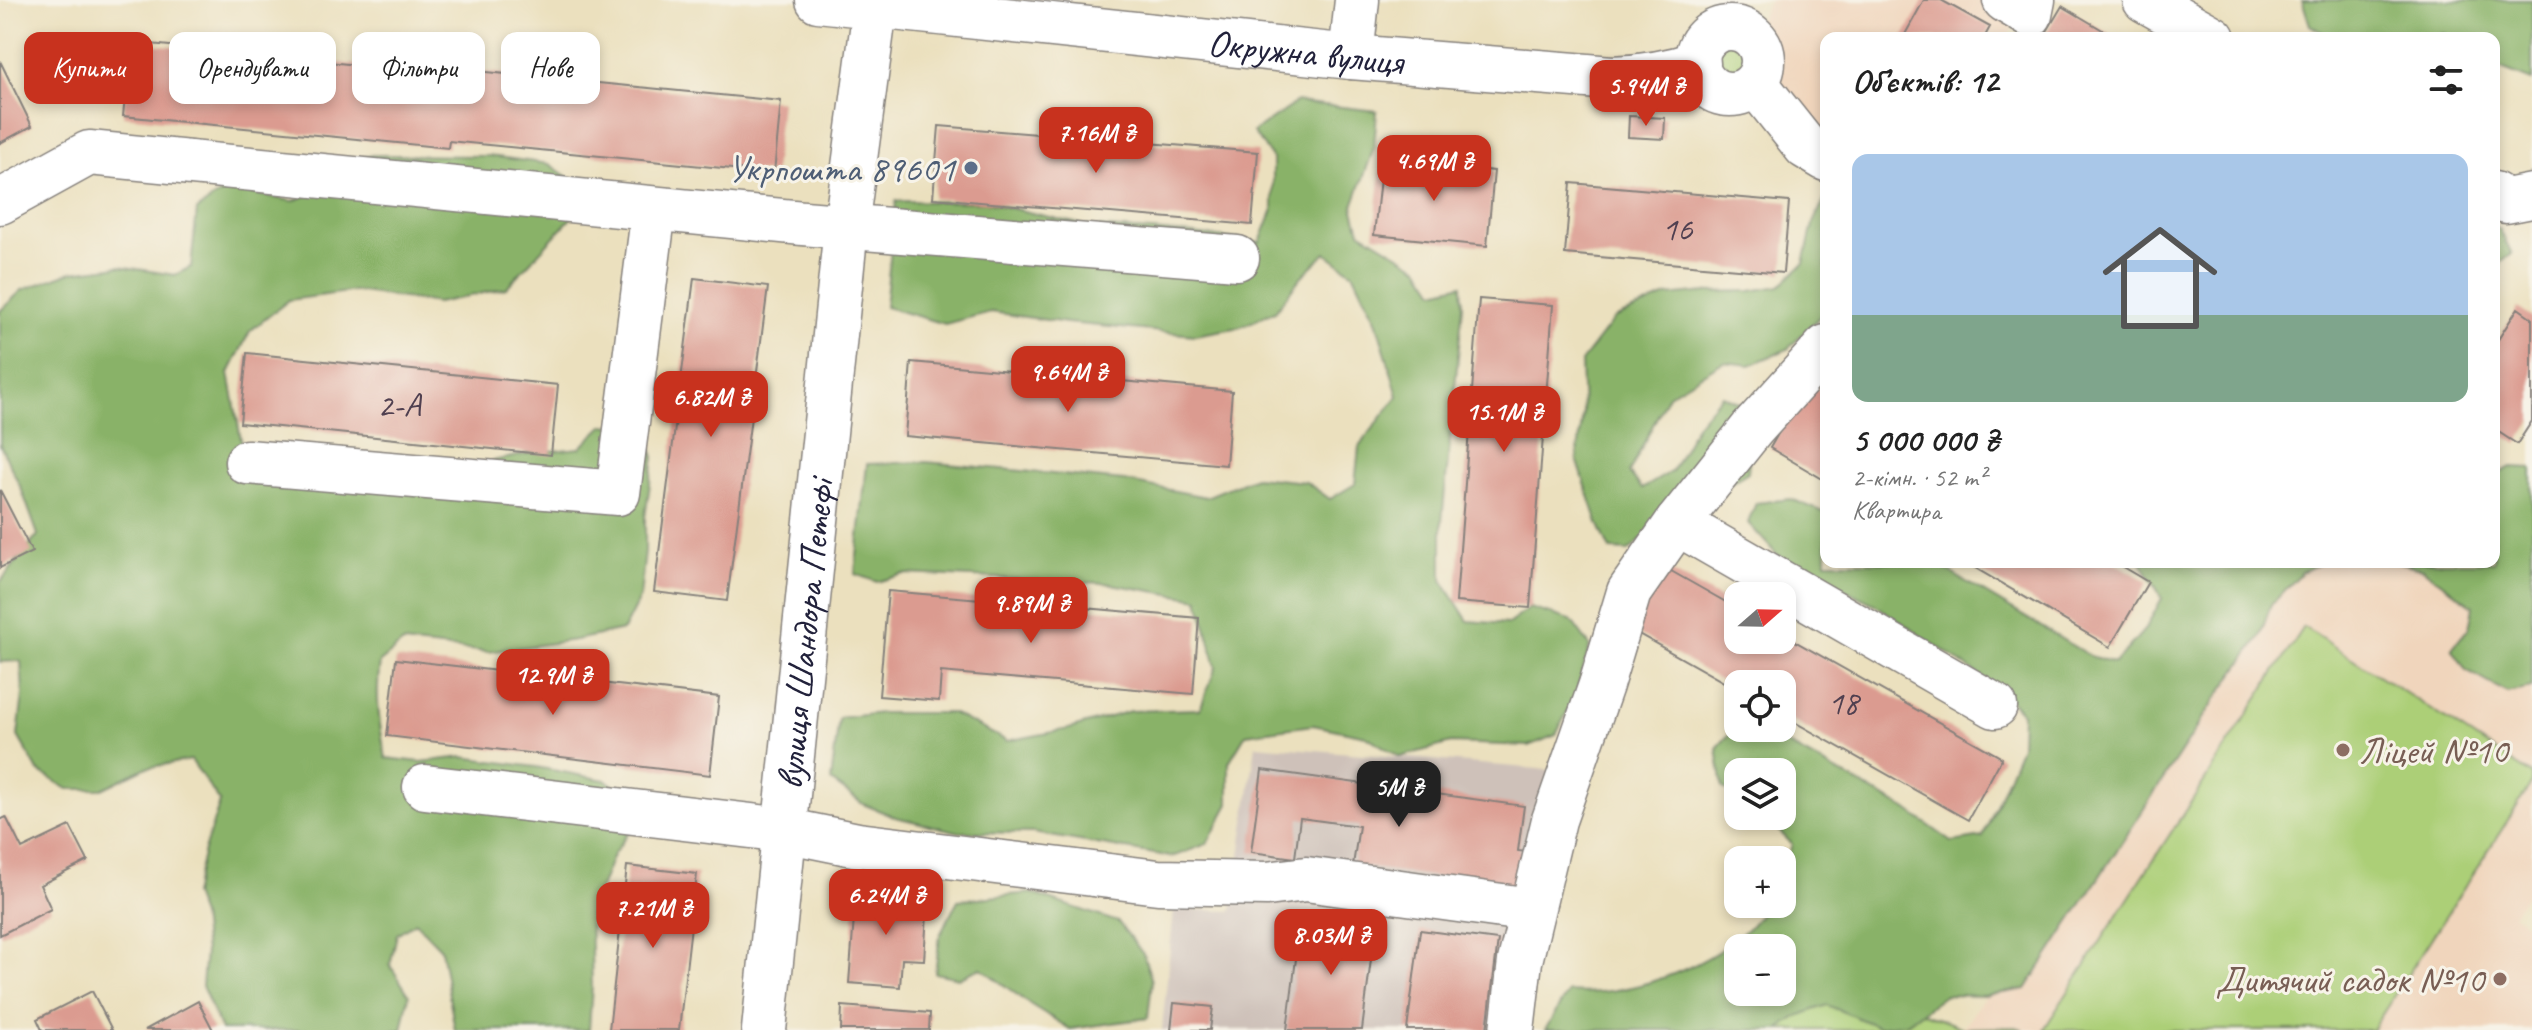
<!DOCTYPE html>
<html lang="uk">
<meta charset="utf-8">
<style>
body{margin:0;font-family:Caveat,sans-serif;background:#f2f2f2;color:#222;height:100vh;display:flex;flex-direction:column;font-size:30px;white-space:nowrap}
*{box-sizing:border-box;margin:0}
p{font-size:26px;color:#767676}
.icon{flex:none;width:44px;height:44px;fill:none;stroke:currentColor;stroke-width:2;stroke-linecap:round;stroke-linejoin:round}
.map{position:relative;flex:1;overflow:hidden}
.details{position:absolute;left:1820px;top:32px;width:680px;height:536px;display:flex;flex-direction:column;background:#fff;border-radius:16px;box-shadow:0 4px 12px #0003}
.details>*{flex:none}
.top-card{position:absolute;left:24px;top:32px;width:760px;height:72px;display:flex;gap:16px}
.needle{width:52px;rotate:70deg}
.fabs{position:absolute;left:1724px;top:582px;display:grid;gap:16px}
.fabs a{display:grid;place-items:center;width:72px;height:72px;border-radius:16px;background:#fff;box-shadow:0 4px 12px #0003;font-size:40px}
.price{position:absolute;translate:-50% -68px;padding:0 18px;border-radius:16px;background:#c8321e;color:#fff;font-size:26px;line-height:52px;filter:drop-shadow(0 2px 4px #0008)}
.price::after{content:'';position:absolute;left:50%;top:48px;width:24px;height:18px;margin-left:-12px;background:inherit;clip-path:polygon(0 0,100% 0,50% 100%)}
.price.current{background:#222;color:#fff}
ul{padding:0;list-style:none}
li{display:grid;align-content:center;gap:16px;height:424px;padding:0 32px}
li+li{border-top:2px solid #e0e0e0}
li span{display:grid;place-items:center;height:248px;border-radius:16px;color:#555}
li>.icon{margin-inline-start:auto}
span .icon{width:144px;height:144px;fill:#fffc;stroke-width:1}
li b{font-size:34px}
h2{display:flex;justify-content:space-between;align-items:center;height:96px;padding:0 32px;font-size:34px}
.chip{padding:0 28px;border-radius:16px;background:#fff;box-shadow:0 4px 12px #0003;font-size:28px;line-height:72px}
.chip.current{background:#c8321e;color:#fff}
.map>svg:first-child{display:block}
.built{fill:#f0d5bc}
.industrial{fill:#cec1b9}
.green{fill:#accf77;stroke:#677859;stroke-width:2}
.forest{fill:#89b268;stroke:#566a52;stroke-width:2;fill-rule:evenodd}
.building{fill:#db9b90}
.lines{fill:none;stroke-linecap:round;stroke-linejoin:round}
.minor-casing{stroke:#86817c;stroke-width:47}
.minor{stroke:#fff;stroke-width:44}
.service-dot{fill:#5c6f8a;stroke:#f7f3e8;stroke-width:3}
.education-dot{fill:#8d6e63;stroke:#f7f3e8;stroke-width:3}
.labels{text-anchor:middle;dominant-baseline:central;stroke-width:6;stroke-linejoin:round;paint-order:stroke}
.number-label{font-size:34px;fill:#504050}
.street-label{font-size:38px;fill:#22223b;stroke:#f7f3e8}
.service-label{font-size:38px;fill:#4e5e75;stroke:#f7f3e8;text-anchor:end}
.education-label{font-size:38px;fill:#785e54;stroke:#f7f3e8;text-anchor:start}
</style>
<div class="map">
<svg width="2532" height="1030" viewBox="0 0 2532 1030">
<rect width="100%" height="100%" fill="#f7f3e8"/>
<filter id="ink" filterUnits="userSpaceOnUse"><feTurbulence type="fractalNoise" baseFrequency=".0125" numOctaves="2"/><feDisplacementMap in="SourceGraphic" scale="16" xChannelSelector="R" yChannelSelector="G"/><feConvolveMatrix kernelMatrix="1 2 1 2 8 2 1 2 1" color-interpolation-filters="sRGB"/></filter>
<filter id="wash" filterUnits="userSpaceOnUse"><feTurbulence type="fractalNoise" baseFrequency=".006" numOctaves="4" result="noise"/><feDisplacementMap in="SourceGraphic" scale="32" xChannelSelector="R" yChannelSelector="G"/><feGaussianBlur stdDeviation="1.8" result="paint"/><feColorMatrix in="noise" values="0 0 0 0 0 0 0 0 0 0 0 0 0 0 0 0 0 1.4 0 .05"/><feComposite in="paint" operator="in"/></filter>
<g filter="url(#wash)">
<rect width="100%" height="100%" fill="#ebe0be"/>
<path class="built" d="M1770,0H1987L2018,18L2007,38H1826V150L1766,84L1771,59L1768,39L1755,28Z
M2285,562H2456L2532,614V887L2513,914L2532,928V1030H1754L1782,992V958L1963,1028Z"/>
<path class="industrial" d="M1256,745L1550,770L1532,893L1502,940L1491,1030H1162L1174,909L1232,911Z"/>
<path class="green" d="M1726,40C1768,41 1746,98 1714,77L1710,51L1719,42Z
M2304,627L2532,775V783L2372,1030H2046L2044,1029Z
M1782,958L1963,1028L2017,1027L2022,1030H1754L1782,992Z"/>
<path class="forest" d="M2302,0H2532V81L2494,66V38H2451L2443,33L2436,38H2332L2310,25Z
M1297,102L1377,111L1374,148L1353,206L1360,231L1419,267L1435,291L1462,284L1463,305L1442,521V580L1468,621L1508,624L1530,608L1571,620L1590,646L1576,693L1556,735L1529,746L1451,743L1400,757L1366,736L1313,725L1246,734L1229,762V804L1207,844L1172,857L1033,833L959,832L895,817L863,804L831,781L839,718L881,713H952L1007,741L1069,729L1130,711L1200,709L1216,667L1199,599L1105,583L904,574L877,582L855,574L867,464L926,462L1012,470L1124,481L1206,497L1255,477L1306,482L1330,499L1355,484L1359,447L1398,396L1376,320L1354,274L1326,253L1301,277L1275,311L1241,327L1195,335L1067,323L991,312L945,324L885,307L896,201L985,202L1092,227L1194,234L1260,242L1273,209V159L1253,132Z
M373,155L490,156L549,164L569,178L575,214L506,288L437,303L355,291L289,300L250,331L229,373L248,479L483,463L532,453L580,448L604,425L644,430L654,457L645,517V551L640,597L623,630L575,640L488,652L403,643L380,662C375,696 379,725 386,758L421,762L463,757L536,767L605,780L625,793L633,826L613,855L590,913L592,986L589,1030H455L441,949L415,922L397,934L390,965L409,995L402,1030H221L202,986L205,952L201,916L193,895L204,850L220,802L191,760L145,768L102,789H68L38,771L18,736L23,694L21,661L0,662V582L38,535L21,488L0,445V311L22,290L71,272L119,266L175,275L191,267L197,210L227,189L293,201L322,190L344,162Z
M1826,198V310L1788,349L1750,365L1723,362L1668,395L1629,473L1642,489L1672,471L1696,425L1722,395L1742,404L1752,429L1748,472L1649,533L1629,551L1610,550L1598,523L1577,459L1583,413L1581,362L1614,319L1666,296L1707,292L1750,291L1780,286L1804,263L1814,220Z
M2494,226L2500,230L2512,254L2494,268Z
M2511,467L2532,468V688L2507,693L2466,670L2452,648L2469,628L2473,606L2423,569L2398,562H2494V476Z
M1791,499L1826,513V562H1933L2090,656L2115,663L2146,628L2162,598L2141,562H2322L2302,572L2271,605L2259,638L2215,700L2026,989L1985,996L1945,995L1907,1023L1879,1027L1827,1005L1798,1016L1778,1030H1545L1568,992C1626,997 1700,971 1744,932C1753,925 1761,913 1768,904H1782V875L1792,844L1764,816H1782V772H1738V797L1723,788L1717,748L1738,724V728H1748L1781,741L1906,809L1952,842L1983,837L2021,746L2022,713L2000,689L1876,605L1778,556L1748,523L1756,503ZM1738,948H1782V992H1738Z
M1031,893L1118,922L1143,954L1152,981L1148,1018L1070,1029L1028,1003L981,968L958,978L935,973L940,935L958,900Z"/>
<g id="blocks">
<path class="building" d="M1924,0H1941L1990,27L1984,38H1903Z
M2062,6L2116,38H2043Z
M131,42L455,75L456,69L781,101L774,173L449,141L448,148L123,116Z
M0,61L32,126L0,143Z
M1629,116L1665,118L1664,139L1628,137Z
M939,126L1258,152L1252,225L933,198Z
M1382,159L1494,171L1487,246L1374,235Z
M1571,183L1789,202L1783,273L1565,254Z
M694,278L768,287L727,601L654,592Z
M1479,299L1553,305L1530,608L1456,602Z
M2518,308L2532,318V421L2517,444L2494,429V346Z
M247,353L558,385L551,455L240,423Z
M911,362L1232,391L1226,465L905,436Z
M1807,383L1826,394V481L1770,448Z
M0,490L32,552L0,568Z
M1965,562H2114L2148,582L2110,647Z
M1664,567L1738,609V640H1782V634L2002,758L1968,820L1782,715V684H1738V690L1630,629Z
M888,591L1199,618L1193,694L941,672L939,701L879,696Z
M396,659L719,697L710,775L387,736Z
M1262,770L1524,806L1518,851L1535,853L1531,890L1353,865L1359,826L1300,818L1295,858L1251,852Z
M6,817L22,849L70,826L88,861L40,885L51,909L0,935V820Z
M627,866L697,874L679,1030H609Z
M856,892L928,897L924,960L902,959L900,987L849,983Z
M1301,919L1375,928L1362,1030H1287Z
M1420,930L1498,940L1487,1030H1407Z
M92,991L112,1030H42L37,1019Z
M198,1001L213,1030H145Z
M1174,1003L1213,1007L1210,1030H1171Z
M842,1006L930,1013L929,1030H841Z"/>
</g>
</g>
<g filter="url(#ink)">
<use href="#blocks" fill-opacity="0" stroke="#86817c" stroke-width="2"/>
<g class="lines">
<defs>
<g id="minor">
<path id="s1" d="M818,0L1351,57L1612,78C1643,77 1668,73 1698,63"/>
<path d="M2005,0L2030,15L2033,0"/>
<path d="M2145,0L2213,38"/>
<circle cx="1730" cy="61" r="33"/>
<path d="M1351,57L1357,0"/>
<path d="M1755,83L1806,147L1826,159"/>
<path d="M2494,194L2506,201L2532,196"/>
<path d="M0,202L89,153L803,223L1237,258"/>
<path d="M247,462L618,493L654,209"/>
<path d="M1677,523L1995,706"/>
<path d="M425,787L784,830L858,845L1158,882L1267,884L1306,879L1531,910"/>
<path id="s2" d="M764,1030L846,227L876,0"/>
<path d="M1512,1030L1520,961L1554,820L1601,685L1629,592L1677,523L1752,429L1826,347"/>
</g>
</defs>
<use href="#minor" class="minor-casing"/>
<use href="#minor" class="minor"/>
</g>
</g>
<circle class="service-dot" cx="971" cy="168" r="8"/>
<g class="education-dot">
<circle cx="2343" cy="750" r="8"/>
<circle cx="2500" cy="979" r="8"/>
</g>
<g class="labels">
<g class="number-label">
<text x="1677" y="228">16</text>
<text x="399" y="404">2-А</text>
<text x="1843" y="702">18</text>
</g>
<g class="street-label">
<text stroke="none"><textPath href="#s1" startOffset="490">Окружна вулиця</textPath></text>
<text stroke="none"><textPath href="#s2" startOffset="398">вулиця Шандора Петефі</textPath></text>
</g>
<g class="service-label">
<text x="955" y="168">Укрпошта 89601</text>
</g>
<g class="education-label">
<text x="2359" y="750">Ліцей №10</text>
<text x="2484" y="979" text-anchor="end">Дитячий садок №10</text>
</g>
</g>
</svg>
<div class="fabs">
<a><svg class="needle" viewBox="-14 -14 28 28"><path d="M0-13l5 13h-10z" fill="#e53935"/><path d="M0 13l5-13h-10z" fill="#767676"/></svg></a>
<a><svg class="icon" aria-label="locate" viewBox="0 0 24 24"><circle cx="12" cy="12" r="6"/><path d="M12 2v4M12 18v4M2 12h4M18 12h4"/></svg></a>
<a><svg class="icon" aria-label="layers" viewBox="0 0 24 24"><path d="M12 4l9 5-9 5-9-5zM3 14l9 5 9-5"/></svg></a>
<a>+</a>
<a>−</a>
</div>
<b class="price" style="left:1646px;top:128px">5.94M ₴</b>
<b class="price" style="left:1096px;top:175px">7.16M ₴</b>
<b class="price" style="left:1434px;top:203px">4.69M ₴</b>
<b class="price" style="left:1068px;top:414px">9.64M ₴</b>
<b class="price" style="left:711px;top:439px">6.82M ₴</b>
<b class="price" style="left:1504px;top:454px">15.1M ₴</b>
<b class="price" style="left:1031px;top:645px">9.89M ₴</b>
<b class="price" style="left:553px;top:717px">12.9M ₴</b>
<b class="price current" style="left:1399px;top:829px">5M ₴</b>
<b class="price" style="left:886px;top:937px">6.24M ₴</b>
<b class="price" style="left:653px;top:950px">7.21M ₴</b>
<b class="price" style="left:1331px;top:977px">8.03M ₴</b>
<div class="top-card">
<a class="chip current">Купити</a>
<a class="chip">Орендувати</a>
<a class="chip">Фільтри</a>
<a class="chip">Нове</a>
</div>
<section class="details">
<h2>Об’єктів: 12<svg class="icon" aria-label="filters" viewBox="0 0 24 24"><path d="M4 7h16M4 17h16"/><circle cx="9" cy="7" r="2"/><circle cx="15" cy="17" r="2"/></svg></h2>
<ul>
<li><span style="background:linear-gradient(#a9c7e8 65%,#7fa58c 0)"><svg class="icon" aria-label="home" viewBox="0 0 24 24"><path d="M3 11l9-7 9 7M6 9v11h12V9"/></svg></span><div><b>5 000 000 ₴</b><p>2-кімн. · 52 m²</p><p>Квартира</p></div></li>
</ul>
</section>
</div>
